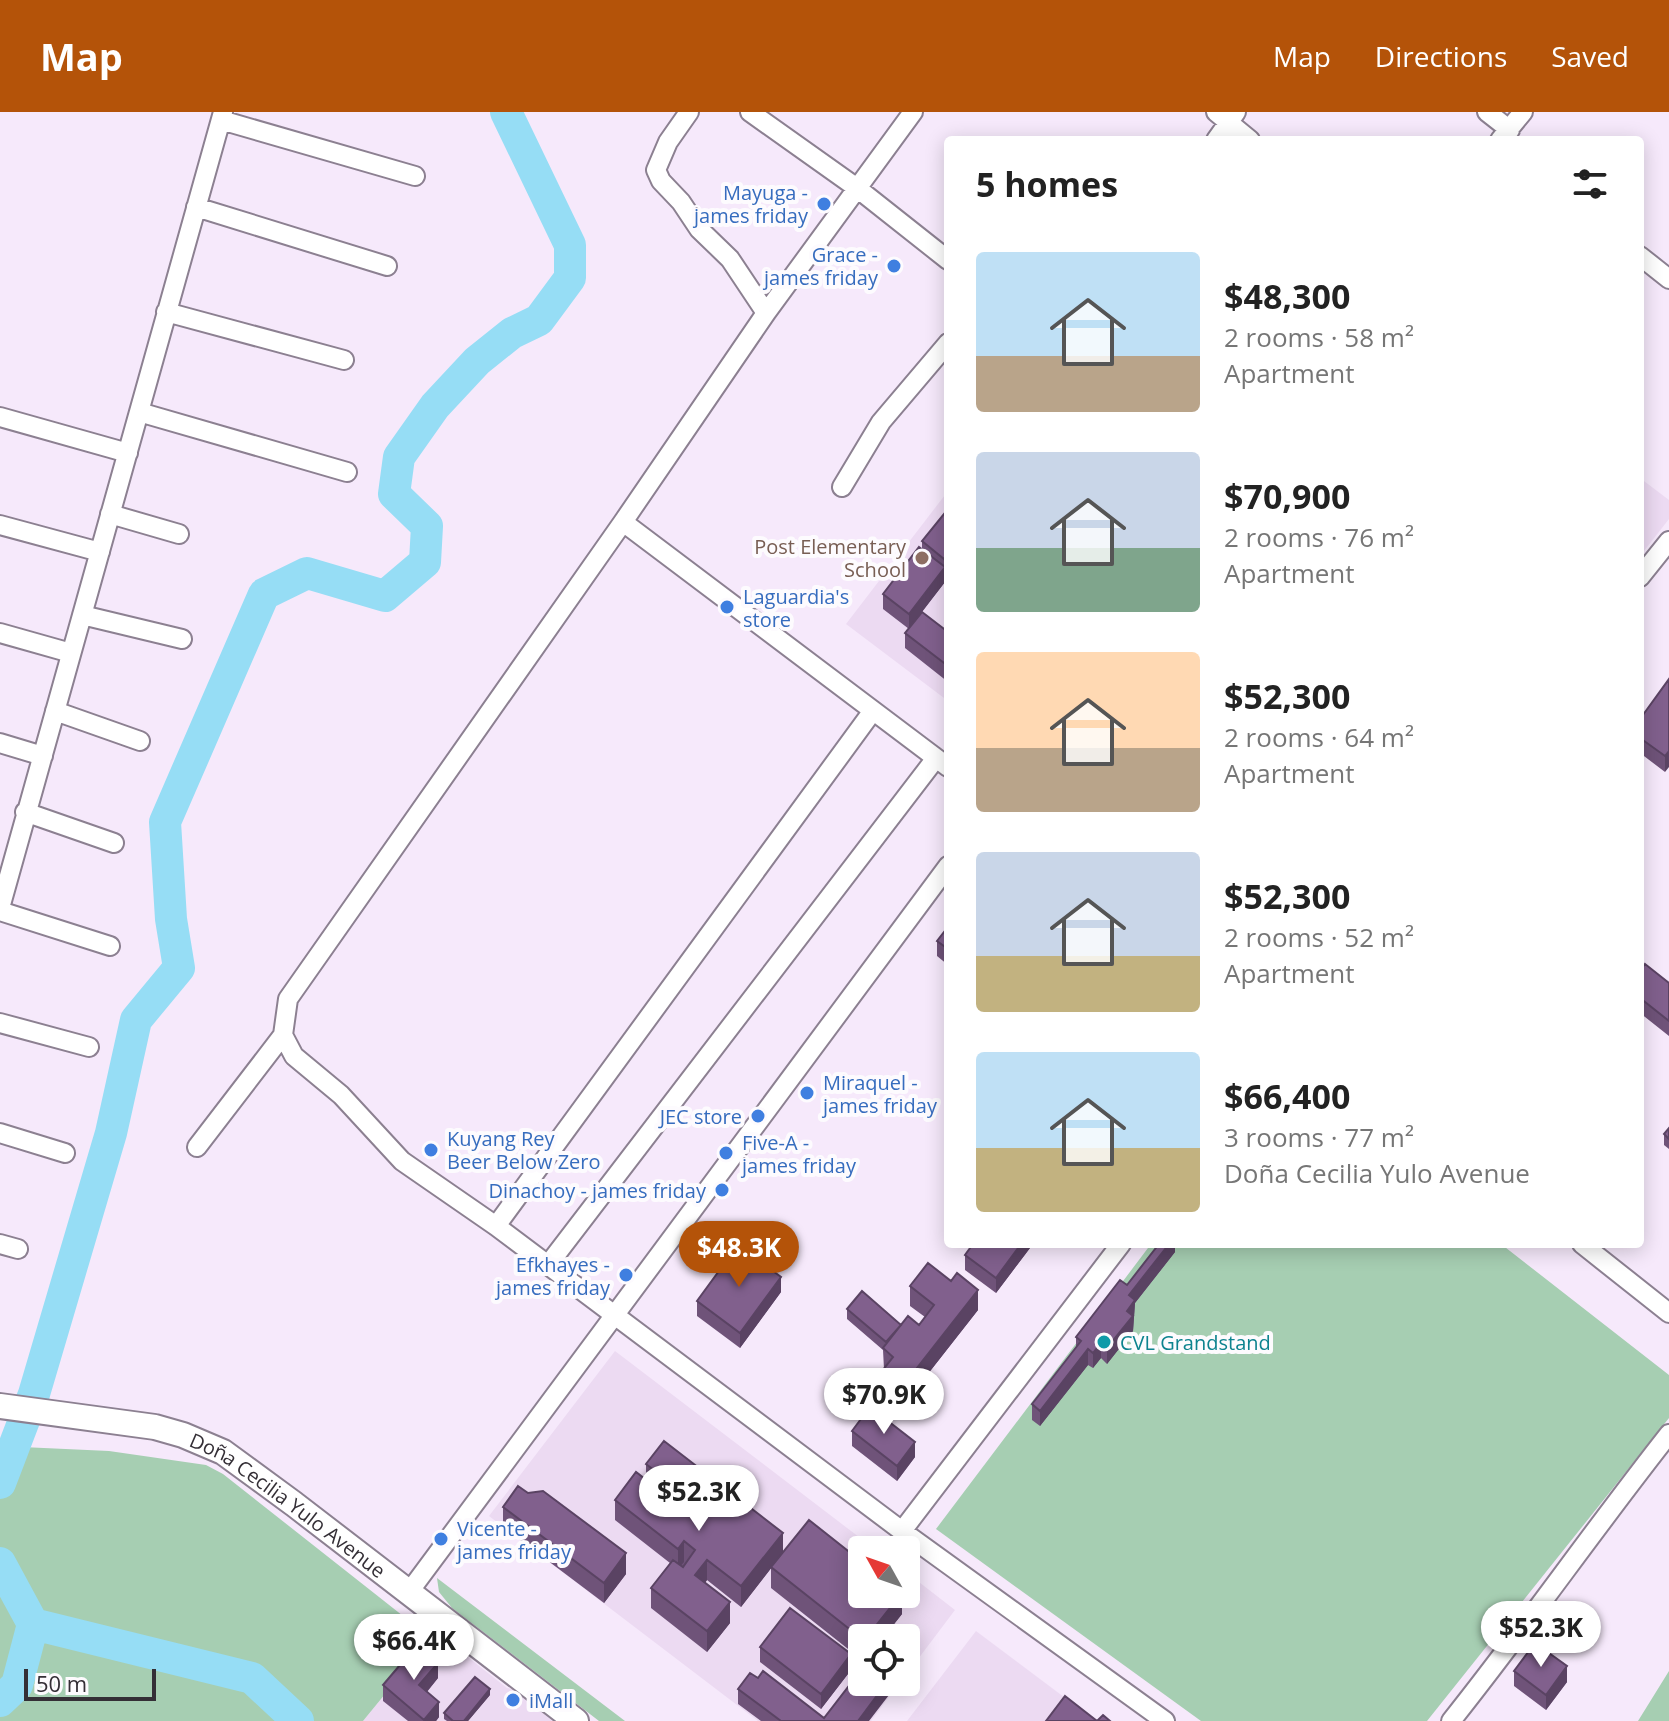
<!DOCTYPE html>
<meta charset="utf-8">
<style>
body{margin:0;font-family:"Open Sans",sans-serif;background:#f6f6f6;color:#222;height:100vh;display:flex;flex-direction:column;font-size:30px;white-space:nowrap}
*{box-sizing:border-box;margin:0}
p{font-size:26px;color:#767676}
.icon{flex:none;width:44px;height:44px;fill:none;stroke:currentColor;stroke-width:2;stroke-linecap:round;stroke-linejoin:round}
.map{position:relative;flex:1;overflow:hidden}
.drawer{position:absolute;left:944px;top:24px;width:700px;height:1112px;display:flex;flex-direction:column;background:#fff;border-radius:8px;box-shadow:0 4px 20px #0003}
.drawer>*{flex:none}
.needle{width:52px;rotate:310deg}
.fabs{position:absolute;left:848px;top:1424px;display:grid;gap:16px}
.fabs a{display:grid;place-items:center;width:72px;height:72px;border-radius:8px;background:#fff;box-shadow:0 4px 20px #0003;font-size:40px}
.scale{position:absolute;left:24px;bottom:20px;width:132px;box-sizing:border-box;padding-left:8px;border:4px solid #342f36;border-top:0;font-size:22px;line-height:28px;white-space:nowrap;color:#342f36;-webkit-text-stroke:6px #fdfbfe;paint-order:stroke}
.price{position:absolute;translate:-50% -68px;padding:0 18px;border-radius:28px;background:#fff;color:#222;font-size:26px;line-height:52px;filter:drop-shadow(0 2px 4px #0008)}
.price::after{content:'';position:absolute;left:50%;top:48px;width:24px;height:18px;margin-left:-12px;background:inherit;clip-path:polygon(0 0,100% 0,50% 100%)}
.price.active{background:#b45309;color:#fff}
ul{padding:0;list-style:none}
li{display:flex;align-items:center;gap:24px;height:200px;padding:0 32px}
li span{display:grid;place-items:center;flex:none;width:224px;height:160px;border-radius:8px;color:#555}
li>.icon{margin-inline-start:auto}
span .icon{width:96px;height:96px;fill:#fffc;stroke-width:1}
li b{font-size:34px}
h2{display:flex;justify-content:space-between;align-items:center;height:96px;padding:0 32px;font-size:34px}
header{display:flex;align-items:center;gap:48px;box-sizing:border-box;height:112px;padding:0 40px;background:#b45309;color:#fff}
header strong{font-size:38px}
nav{display:flex;gap:44px;margin-inline-start:auto;font-size:28px}
.map>svg:first-child{display:block}
.built{fill:#ecdaf2}
.green{fill:#a6ceb2}
.lines{fill:none;stroke-linecap:round;stroke-linejoin:round}
.river{stroke:#96ddf5;stroke-width:32}
.street-casing{stroke:#8c8091;stroke-width:22}
.secondary-casing{stroke:#8c8091;stroke-width:28}
.street{stroke:#fff;stroke-width:18}
.secondary{stroke:#fff;stroke-width:24}
.wall{fill:#6f5379}
.shaded-wall{fill:#5a4363}
.building{fill:#81608d;stroke:#5a4363;stroke-width:2}
.shop-dot{fill:#3f7fe0;stroke:#fdfbfe;stroke-width:3}
.education-dot{fill:#8d6e63;stroke:#fdfbfe;stroke-width:3}
.culture-dot{fill:#0f9aa8;stroke:#fdfbfe;stroke-width:3}
.labels{text-anchor:middle;dominant-baseline:central;stroke-width:8;stroke-linejoin:round;paint-order:stroke}
.shop-label{font-size:20px;fill:#366cbe;stroke:#fdfbfe;text-anchor:start}
.education-label{font-size:20px;fill:#785e54;stroke:#fdfbfe;text-anchor:end}
.culture-label{font-size:20px;fill:#0d838f;stroke:#fdfbfe;text-anchor:start}
.street-label{font-size:20px;fill:#342f36;stroke:#fdfbfe}
</style>
<header>
<strong>Map</strong>
<nav><a>Map</a><a>Directions</a><a>Saved</a></nav>
</header>
<div class="map">
<svg width="1669" height="1609" viewBox="0 0 1669 1609">
<rect width="100%" height="100%" fill="#f6e9fb"/>
<path class="built" d="M1640,366L1669,388V407L1640,444Z
M948,379V589L846,512Z
M615,1239L876,1438H862V1482H906V1460L955,1498L906,1563V1526H862V1570H900L871,1609H758L489,1404Z
M976,1519L1096,1609H907Z
M436,1520L507,1576L515,1577L557,1609H363Z"/>
<path class="green" d="M1151,1132H1501L1669,1263V1306L1427,1609H1201L936,1417Z
M0,1330L22,1335L109,1339L206,1353L223,1362L431,1526L363,1609H0Z
M437,1466L625,1609H599L452,1496L439,1480Z
M1669,1559V1609H1638Z"/>
<g class="lines">
<path class="river" d="M0,1371L34,1282L111,1021L136,908L179,856L171,807L165,710L264,482L307,461L385,484L425,450L427,414L394,382L399,345L435,294L477,249L512,221L539,208L570,166V133L506,0
M0,1451L33,1512L252,1566L298,1609
M0,1589L17,1573L33,1512"/>
<defs>
<path id="street" d="M689,0L668,30L656,58L661,69L681,90L699,117L730,147L766,201
M750,0L857,76L948,148
M1216,0L1250,28
M1487,0L1510,18
M221,8L415,64
M1216,28L1236,0
M1500,28L1523,0
M196,95L387,154
M1640,144L1669,167
M166,200L344,248
M139,300L347,360
M0,305L128,341
M842,375L881,310L948,231
M110,402L179,422
M623,410L948,655
M0,413L100,440
M1640,465L1669,429
M82,503L182,527
M0,521L71,541
M55,599L140,629
M0,631L43,644
M25,700L114,731
M0,796L223,0
M0,799L110,834
M0,911L89,935
M283,923L294,944L341,983L402,1049L496,1114L902,1419L1165,1609
M0,1021L65,1041
M197,1035L283,923L288,887L623,410L766,201L913,0
M496,1114L872,600
M0,1132L18,1137
M1582,1132L1669,1201
M548,1153L936,646
M902,1419L1121,1132
M409,1480L948,754
M1451,1609C1526,1515 1594,1417 1669,1322"/>
<g id="secondary">
<path id="s1" d="M0,1294L155,1315L183,1323L223,1340L294,1392L576,1609"/>
</g>
</defs>
<use href="#street" class="street-casing"/>
<use href="#secondary" class="secondary-casing"/>
<use href="#street" class="street"/>
<use href="#secondary" class="secondary"/>
</g>
<path class="wall" d="M948,397V457L945,461V470L916,507L948,520V570L905,536V521L909,517L883,497V482L922,438V429Z
M1669,567L1665,660L1640,641V607Z
M948,815V853L937,844V829Z
M1640,858L1669,871V924L1640,901Z
M1669,1016V1037L1664,1033V1022Z
M1033,1132L996,1181L965,1158V1143Z
M1175,1132V1140L1135,1191L1133,1219L1107,1252L1101,1246L1093,1256L1088,1253L1040,1314L1032,1308V1292L1076,1236V1225L1127,1173Z
M910,1174L978,1198L891,1309L871,1293V1273L884,1257L883,1238L847,1207V1197L901,1213H919L925,1205L910,1194Z
M781,1180L740,1236L697,1204V1189Z
M852,1319L915,1345L897,1369L852,1334Z
M646,1352L783,1441L902,1502L883,1526H862V1548L771,1476V1456L741,1495L707,1468L705,1471L730,1511L707,1540L651,1496V1476L670,1451L615,1408V1388L646,1368Z
M503,1395L626,1462L604,1491L503,1415Z
M760,1535L851,1558L821,1597L760,1550Z
M1514,1559L1567,1570L1546,1598L1514,1574Z
M438,1566L427,1580L439,1605L436,1609H408L383,1589V1573Z
M758,1566L824,1606L869,1609H761L738,1592V1577Z
M490,1583L468,1609H447L444,1607V1601Z"/>
<path class="shaded-wall" d="M948,442V457L945,461V470L909,517V502L944,456V447Z
M1669,639V655L1665,660V644Z
M1021,1132H1033L996,1181V1166Z
M1169,1132H1175V1140L1135,1191L1133,1219L1107,1252V1236L1127,1199L1129,1183Z
M781,1165V1180L740,1236V1221Z
M978,1178V1198L891,1309V1289Z
M1101,1231V1246L1093,1256V1241Z
M1088,1237V1253L1040,1314V1299Z
M915,1330V1345L897,1369V1354Z
M783,1421V1441L741,1495V1474Z
M684,1429V1450L678,1457V1437Z
M626,1441V1462L604,1491V1471Z
M707,1448V1468L695,1484V1463Z
M902,1482V1502L883,1526H866Z
M730,1490V1511L707,1540V1519Z
M918,1530V1546L906,1561V1546Z
M851,1542V1558L821,1597V1582Z
M438,1551V1566L419,1589V1573Z
M1567,1554V1570L1546,1598V1583Z
M887,1570H899L869,1609H858Z
M490,1577V1583L468,1609H464Z
M439,1590V1605L436,1609H424Z"/>
<path class="building" d="M948,397V442L944,447L922,429Z
M919,435L945,455L909,502L883,482Z
M922,500L948,520V554L905,521Z
M1669,567V639L1665,644L1640,626V607Z
M948,815V837L937,829Z
M1645,852L1669,871V909L1640,886V858Z
M1669,1016V1027L1664,1022Z
M973,1132H1021L996,1166L965,1143Z
M1159,1132H1169L1129,1183L1135,1188L1127,1199L1133,1204L1107,1236L1101,1231L1093,1241L1088,1237L1040,1299L1032,1292L1081,1229L1076,1225L1120,1168L1127,1173Z
M738,1133L781,1165L740,1221L697,1189Z
M928,1151L951,1169L957,1161L978,1178L891,1289L871,1273L893,1245L883,1236L908,1204L919,1213L934,1193L910,1174Z
M862,1179L901,1213L886,1230L847,1197Z
M870,1295L915,1330L897,1354L852,1319Z
M664,1329L783,1421L741,1474L707,1448L695,1463L730,1490L707,1519L651,1476L673,1448L683,1455L695,1438L684,1429L678,1437L615,1388L636,1360L699,1409L707,1399L646,1352Z
M518,1374L528,1381L543,1379L626,1441L604,1471L503,1395Z
M809,1408L862,1450V1482H901L866,1526H862V1527L771,1455Z
M790,1496L851,1542L821,1582L760,1535Z
M895,1513L918,1530L906,1546V1526H885Z
M1535,1531L1567,1554L1546,1583L1514,1559Z
M417,1533L438,1551L419,1573L439,1590L424,1608L383,1573Z
M862,1557V1570H887L858,1609H781L738,1577L750,1561L758,1566L763,1559L824,1606Z
M475,1565L490,1577L464,1609H453L444,1601Z
M1065,1584L1097,1609H1046Z
M1103,1603L1110,1609H1097Z"/>
<g class="shop-dot">
<circle cx="824" cy="92" r="8"/>
<circle cx="894" cy="154" r="8"/>
<circle cx="727" cy="495" r="8"/>
<circle cx="807" cy="981" r="8"/>
<circle cx="758" cy="1004" r="8"/>
<circle cx="431" cy="1038" r="8"/>
<circle cx="726" cy="1041" r="8"/>
<circle cx="722" cy="1078" r="8"/>
<circle cx="626" cy="1163" r="8"/>
<circle cx="441" cy="1427" r="8"/>
<circle cx="513" cy="1588" r="8"/>
</g>
<circle class="education-dot" cx="922" cy="446" r="8"/>
<circle class="culture-dot" cx="1104" cy="1230" r="8"/>
<g class="labels">
<g class="shop-label">
<text x="808" y="80" text-anchor="end">Mayuga -<tspan x="808" dy="23">james friday</tspan></text>
<text x="878" y="142" text-anchor="end">Grace -<tspan x="878" dy="23">james friday</tspan></text>
<text x="743" y="484">Laguardia's<tspan x="743" dy="23">store</tspan></text>
<text x="823" y="970">Miraquel -<tspan x="823" dy="23">james friday</tspan></text>
<text x="742" y="1004" text-anchor="end">JEC store</text>
<text x="447" y="1026">Kuyang Rey<tspan x="447" dy="23">Beer Below Zero</tspan></text>
<text x="742" y="1030">Five-A -<tspan x="742" dy="23">james friday</tspan></text>
<text x="706" y="1078" text-anchor="end">Dinachoy - james friday</text>
<text x="610" y="1152" text-anchor="end">Efkhayes -<tspan x="610" dy="23">james friday</tspan></text>
<text x="457" y="1416">Vicente -<tspan x="457" dy="23">james friday</tspan></text>
<text x="529" y="1588">iMall</text>
</g>
<g class="education-label">
<text x="906" y="434">Post Elementary<tspan x="906" dy="23">School</tspan></text>
</g>
<g class="culture-label">
<text x="1120" y="1230">CVL Grandstand</text>
</g>
<g class="street-label">
<text stroke="none"><textPath href="#s1" startOffset="312">Doña Cecilia Yulo Avenue</textPath></text>
</g>
</g>
</svg>
<div class="fabs">
<a><svg class="needle" viewBox="-14 -14 28 28"><path d="M0-13l5 13h-10z" fill="#e53935"/><path d="M0 13l5-13h-10z" fill="#767676"/></svg></a>
<a><svg class="icon" aria-label="locate" viewBox="0 0 24 24"><circle cx="12" cy="12" r="6"/><path d="M12 2v4M12 18v4M2 12h4M18 12h4"/></svg></a>
</div>
<div class="scale">50 m</div>
<b class="price active" style="left:739px;top:1177px">$48.3K</b>
<b class="price" style="left:884px;top:1324px">$70.9K</b>
<b class="price" style="left:699px;top:1421px">$52.3K</b>
<b class="price" style="left:1541px;top:1557px">$52.3K</b>
<b class="price" style="left:414px;top:1570px">$66.4K</b>
<section class="drawer">
<h2>5 homes<svg class="icon" aria-label="filters" viewBox="0 0 24 24"><path d="M4 7h16M4 17h16"/><circle cx="9" cy="7" r="2"/><circle cx="15" cy="17" r="2"/></svg></h2>
<ul>
<li><span style="background:linear-gradient(#bfe0f5 65%,#b9a48a 0)"><svg class="icon" aria-label="home" viewBox="0 0 24 24"><path d="M3 11l9-7 9 7M6 9v11h12V9"/></svg></span><div><b>$48,300</b><p>2 rooms · 58 m²</p><p>Apartment</p></div></li>
<li><span style="background:linear-gradient(#c9d6e8 60%,#7fa58c 0)"><svg class="icon" aria-label="home" viewBox="0 0 24 24"><path d="M3 11l9-7 9 7M6 9v11h12V9"/></svg></span><div><b>$70,900</b><p>2 rooms · 76 m²</p><p>Apartment</p></div></li>
<li><span style="background:linear-gradient(#ffd9b3 60%,#b9a48a 0)"><svg class="icon" aria-label="home" viewBox="0 0 24 24"><path d="M3 11l9-7 9 7M6 9v11h12V9"/></svg></span><div><b>$52,300</b><p>2 rooms · 64 m²</p><p>Apartment</p></div></li>
<li><span style="background:linear-gradient(#c9d6e8 65%,#c2b280 0)"><svg class="icon" aria-label="home" viewBox="0 0 24 24"><path d="M3 11l9-7 9 7M6 9v11h12V9"/></svg></span><div><b>$52,300</b><p>2 rooms · 52 m²</p><p>Apartment</p></div></li>
<li><span style="background:linear-gradient(#bfe0f5 60%,#c2b280 0)"><svg class="icon" aria-label="home" viewBox="0 0 24 24"><path d="M3 11l9-7 9 7M6 9v11h12V9"/></svg></span><div><b>$66,400</b><p>3 rooms · 77 m²</p><p>Doña Cecilia Yulo Avenue</p></div></li>
</ul>
</section>
</div>
